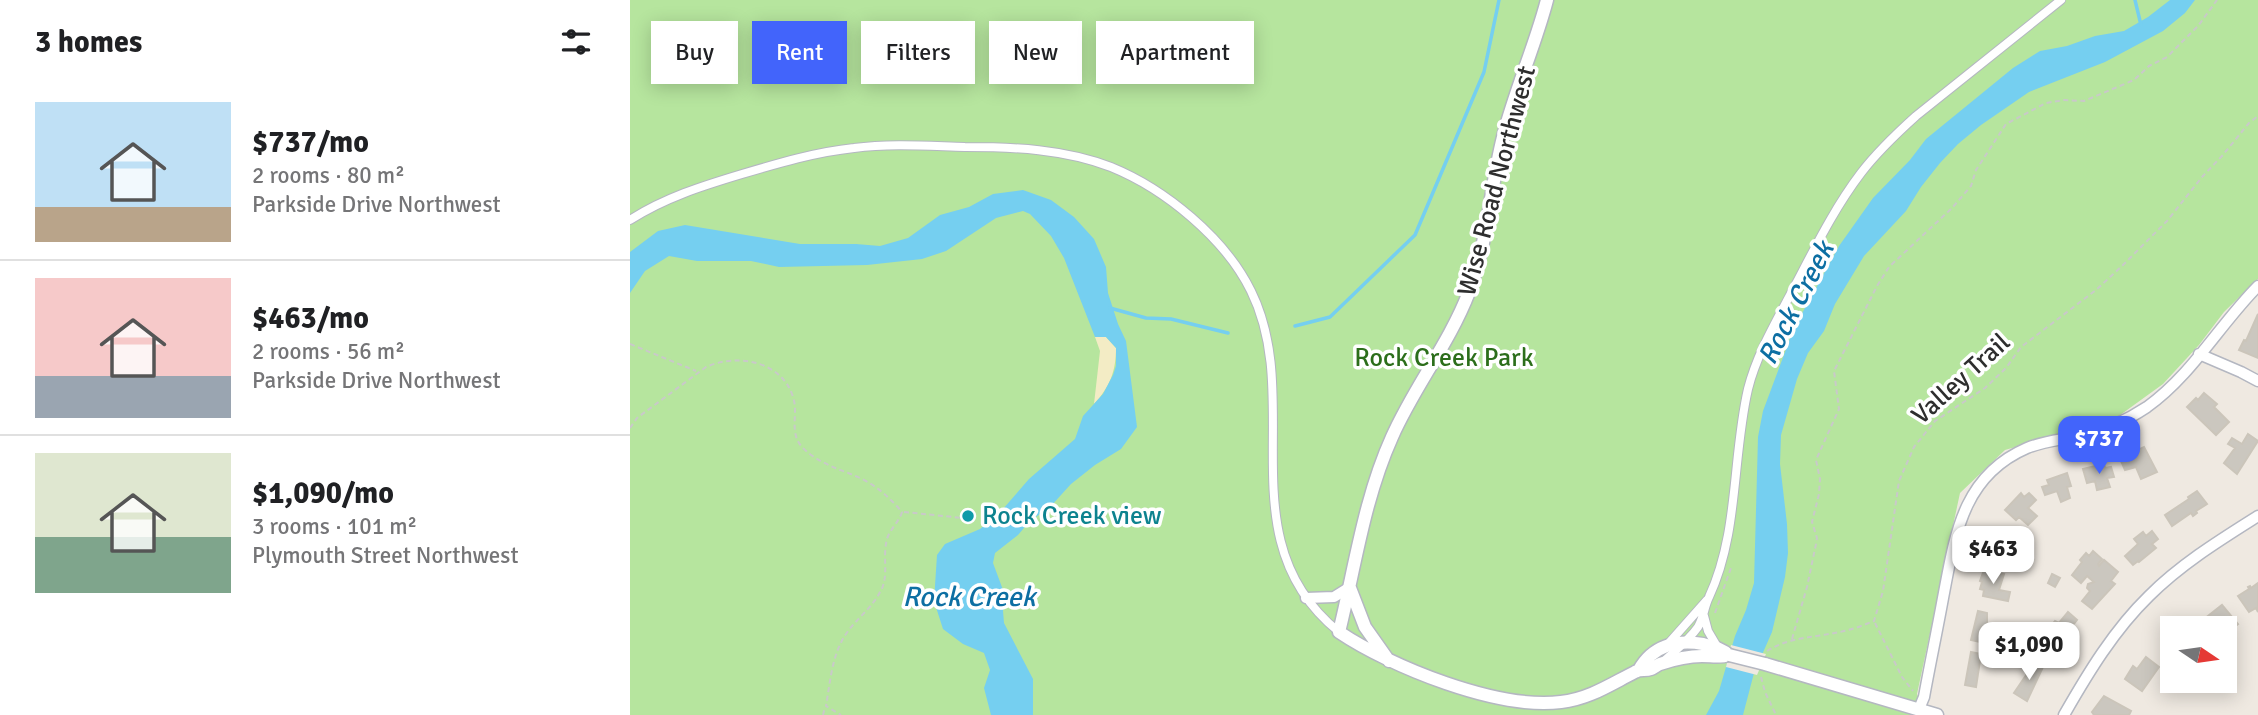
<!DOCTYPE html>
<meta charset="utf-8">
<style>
body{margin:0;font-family:Signika,sans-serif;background:#f2f2f2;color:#202124;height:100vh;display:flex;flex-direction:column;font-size:26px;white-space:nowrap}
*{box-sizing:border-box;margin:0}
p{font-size:23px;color:#757577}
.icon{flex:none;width:38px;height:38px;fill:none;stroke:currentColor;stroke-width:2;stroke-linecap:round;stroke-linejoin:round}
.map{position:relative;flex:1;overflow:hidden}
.sheet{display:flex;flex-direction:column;background:#fff;width:630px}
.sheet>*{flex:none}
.top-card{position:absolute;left:21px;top:21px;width:665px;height:63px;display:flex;gap:14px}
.needle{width:46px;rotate:103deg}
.tools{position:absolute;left:1530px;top:616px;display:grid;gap:14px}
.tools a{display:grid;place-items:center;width:77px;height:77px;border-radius:0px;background:#fff;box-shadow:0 4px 18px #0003;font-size:35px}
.price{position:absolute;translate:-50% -60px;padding:0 16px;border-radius:14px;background:#fff;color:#222;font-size:23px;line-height:46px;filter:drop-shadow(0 2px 4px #0008)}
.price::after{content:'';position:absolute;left:50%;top:42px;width:21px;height:16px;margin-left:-10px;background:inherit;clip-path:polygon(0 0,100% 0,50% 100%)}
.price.on{background:#4264fb;color:#fff}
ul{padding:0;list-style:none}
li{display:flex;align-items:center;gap:21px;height:175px;padding:0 35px}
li+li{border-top:2px solid #e0e0e0}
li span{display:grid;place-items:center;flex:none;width:196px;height:140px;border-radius:0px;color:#555}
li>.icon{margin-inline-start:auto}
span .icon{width:84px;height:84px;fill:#fffc;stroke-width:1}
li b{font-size:30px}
h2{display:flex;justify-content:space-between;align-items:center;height:84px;padding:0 35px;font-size:30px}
.chip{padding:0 24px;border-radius:0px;background:#fff;box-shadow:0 4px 18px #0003;font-size:24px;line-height:63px}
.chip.on{background:#4264fb;color:#fff}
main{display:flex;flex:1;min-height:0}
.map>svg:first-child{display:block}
.green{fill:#b6e59e}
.sand{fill:#f3ecc5}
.water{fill:#75cff0}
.pier{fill:#efe9e1}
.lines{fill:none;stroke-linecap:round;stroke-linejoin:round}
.stream{stroke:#75cff0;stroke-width:3.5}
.building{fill:#cbc7bf;stroke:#cbc5ba;stroke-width:2}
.pedestrian-casing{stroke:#b4b7c1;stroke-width:10}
.minor-casing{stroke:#b4b7c1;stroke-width:13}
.tertiary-casing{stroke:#b4b7c1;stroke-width:15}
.path{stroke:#c9c9c9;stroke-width:2;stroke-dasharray:5 3.5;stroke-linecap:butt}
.pedestrian{stroke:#fff;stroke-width:8}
.minor{stroke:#fff;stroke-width:10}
.tertiary{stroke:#fff;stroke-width:12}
.tertiary-bridge-casing{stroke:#b4b7c1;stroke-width:15;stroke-linecap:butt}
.tertiary-bridge{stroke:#fff;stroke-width:12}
.culture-dot{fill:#0f9aa8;stroke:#fff;stroke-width:2.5}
.labels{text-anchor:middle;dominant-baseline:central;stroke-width:7;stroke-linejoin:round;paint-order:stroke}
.street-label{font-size:26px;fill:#2e2e2e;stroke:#fff}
.park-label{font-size:26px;fill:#2c6e1b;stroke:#fff}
.culture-label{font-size:26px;fill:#0d838f;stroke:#fff;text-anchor:start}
.water-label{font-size:28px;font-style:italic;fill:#0d6fa3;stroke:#fff}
</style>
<main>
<section class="sheet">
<h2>3 homes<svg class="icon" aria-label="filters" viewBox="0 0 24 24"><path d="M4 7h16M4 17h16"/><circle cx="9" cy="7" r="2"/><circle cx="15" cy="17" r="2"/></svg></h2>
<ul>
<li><span style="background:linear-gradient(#bfe0f5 75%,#b9a48a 0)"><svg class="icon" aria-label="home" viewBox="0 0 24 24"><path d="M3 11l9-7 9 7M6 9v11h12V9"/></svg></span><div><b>$737/mo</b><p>2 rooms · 80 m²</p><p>Parkside Drive Northwest</p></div></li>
<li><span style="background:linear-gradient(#f6c9c9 70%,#9aa5b1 0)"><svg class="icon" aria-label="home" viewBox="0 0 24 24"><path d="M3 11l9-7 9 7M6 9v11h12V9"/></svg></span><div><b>$463/mo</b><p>2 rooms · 56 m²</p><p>Parkside Drive Northwest</p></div></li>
<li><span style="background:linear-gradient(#dfe7d0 60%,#7fa58c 0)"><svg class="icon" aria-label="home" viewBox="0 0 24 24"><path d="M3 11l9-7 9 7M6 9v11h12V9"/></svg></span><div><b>$1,090/mo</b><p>3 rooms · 101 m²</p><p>Plymouth Street Northwest</p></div></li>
</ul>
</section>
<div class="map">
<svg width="1628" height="715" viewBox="0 0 1628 715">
<rect width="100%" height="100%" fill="#efe9e1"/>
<path class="green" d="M0,0H1628V279L1594,312L1569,345L1533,384L1486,418L1375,450L1330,493L1287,694L1295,715H0Z"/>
<path class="sand" d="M465,337H476L486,348C486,371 480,387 464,404L470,351Z"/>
<path class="water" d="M1540,0H1565L1555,13L1533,31L1475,62L1399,92L1351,125L1328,144L1310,163L1291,187L1276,211L1234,256L1205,304L1194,331L1178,353L1167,379L1151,435L1150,464L1157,524L1158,553L1155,577L1142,632L1124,673L1113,715H1076L1089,691L1105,636L1116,610L1124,583L1128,437L1133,411L1164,328L1209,246L1243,198L1280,160L1296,139L1383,68L1410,51L1437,46L1465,36L1494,31L1518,17Z
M393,190L421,200L444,217L464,239L476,267L478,293L488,324L496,341L507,427L491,449L465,465L441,484L421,506L399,522L388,535L365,553L363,563L376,598L373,611L374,623L403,679V715H361L354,688L360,670L354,653L333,644L313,629L304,601L307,555L315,544L350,529L373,509L399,479L445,439L453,416L473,394L483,375L486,366V348L476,337H465L434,258L421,236L400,214L393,211L366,218L316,251L292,259L237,265L149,267L121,261H67L39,256L15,271L0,293V252L28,231L55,225L170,244H226L250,246L278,238L310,215L339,207L363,194Z"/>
<path class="pier" d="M1101,645L1136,654L1127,675L1096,667Z"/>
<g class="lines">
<path class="stream" d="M1505,0L1511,25
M480,308L516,318L541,319L598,333
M665,326L700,317L785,235L854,72L869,0"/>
</g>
<path class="building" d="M1628,314V358L1609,350L1614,340L1616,341Z
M1574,393L1587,404L1584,407L1599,422L1586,435L1557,407L1566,398L1568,400Z
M1618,434L1628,441L1607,474L1594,463L1605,448L1598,444L1602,438L1612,444Z
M1514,447L1527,472L1511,479L1506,467L1495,470L1491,461L1496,458L1495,456Z
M1474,464L1475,468L1481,467L1484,477L1477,478L1480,487L1467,490L1465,481L1457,483L1453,469Z
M1437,473L1441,486L1437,487L1440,498L1431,502L1427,491L1415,495L1412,487L1419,485L1417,480Z
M1567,491L1577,504L1566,511L1567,513L1563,516L1561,513L1542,526L1535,515L1559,499L1558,497Z
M1391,493L1394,497L1399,493L1406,500L1398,508L1407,516L1398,525L1389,517L1386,520L1375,510Z
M1373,529L1381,532L1378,543L1387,545L1384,557L1375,554L1373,558L1358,554L1364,533L1371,535Z
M1522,531L1528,539L1522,544L1526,548L1509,562L1508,561L1503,565L1495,556L1508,544L1504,539L1513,532L1516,536Z
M1463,551L1472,559L1468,564L1469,566L1474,560L1488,572L1481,581L1485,584L1462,609L1452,601L1460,591L1457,588L1458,584L1464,582L1457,576L1451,583L1442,575L1452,562L1450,560L1456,553L1459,556Z
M1354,570L1374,574L1369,590L1380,592L1378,601L1353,596L1354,590L1350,589L1352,582L1350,581Z
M1422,574L1430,578L1425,587L1418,583Z
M1628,583V612L1626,608L1619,612L1608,596L1619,589L1618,587L1620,586L1621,588Z
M1592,605L1608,624L1594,635V628H1580L1573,620Z
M1348,611L1357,613V624L1359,625L1355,643L1341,640Z
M1438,612L1447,620L1440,629L1443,632L1428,650L1416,642L1423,636L1417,631L1425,621L1429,623Z
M1341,652L1351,654L1346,687L1335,685Z
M1516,657L1529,667L1512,691L1495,679L1503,666L1507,669Z
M1397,662L1404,666L1406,663L1413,667L1397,701L1384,693L1401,668L1396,665Z
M1542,671V681H1551L1544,687L1535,677Z
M1474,696L1501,711L1499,715H1464L1462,712Z"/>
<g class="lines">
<defs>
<path id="pedestrian" d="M0,220C34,198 72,186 112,174C149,163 186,152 224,148C261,143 299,146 335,147C384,147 434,149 481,167C535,189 595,238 621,291C676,402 595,540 709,632
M1074,616L1078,631L1088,648
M1038,644L1077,600
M1034,661C1046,650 1059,640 1068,627C1074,617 1074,607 1079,597C1109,533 1102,458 1118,389C1126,357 1143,327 1159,297C1181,256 1202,211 1231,173C1247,152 1266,134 1286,116L1431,0"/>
<path id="minor" d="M1569,354L1611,372L1628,381
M676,598L704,597L720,587
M1289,709L1294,697C1300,664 1307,631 1313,598C1325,536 1332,476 1397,448C1414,441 1431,440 1449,436C1473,431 1496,421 1517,407C1562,375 1590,324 1628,286
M1434,715C1458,673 1484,630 1519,596C1551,564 1590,540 1628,516"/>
<path id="tertiary" d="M917,0C905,46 885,90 873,137C860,188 858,242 839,292C819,344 784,387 762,437C734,499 725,567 709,632C761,667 868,710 931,702C959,699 981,684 1005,672C1010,669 1015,671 1021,669C1024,668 1027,665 1030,664C1042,660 1059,656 1072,656C1082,656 1090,658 1099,655
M720,588L735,627L759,661
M1135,664L1307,715
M1009,670C1022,646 1047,639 1073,644C1083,647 1091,648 1099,655"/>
</defs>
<use href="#pedestrian" class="pedestrian-casing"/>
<use href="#minor" class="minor-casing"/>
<use href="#tertiary" class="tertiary-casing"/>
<path class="path" d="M0,344L66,371
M0,428L7,418L76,367C107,353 152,361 163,397C169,414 158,433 173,448C189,464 210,469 230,478C247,486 260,498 272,512C269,523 257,531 256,544C253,560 259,578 250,592C242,608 226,619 216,634C202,654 200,683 196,706L211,715
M274,512L333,518
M1085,613L1102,565
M1245,623L1272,677L1283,691
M1162,639L1177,587L1186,544L1187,538L1182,522L1189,494L1190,479L1186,460L1209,409L1204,371L1247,286L1259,267L1322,208L1341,186L1346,170L1376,124L1416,103L1434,100L1454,101L1504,80L1519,66L1537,57L1568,26L1587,0
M1137,651C1163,635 1189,638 1218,630C1227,628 1236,624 1244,621L1253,591L1269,481L1284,447L1305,421L1355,388L1376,368L1391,347L1466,290L1492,266L1537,221L1572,177L1592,156L1619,123L1628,116
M1131,677L1135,692L1146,715
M193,715L195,707"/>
<use href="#pedestrian" class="pedestrian"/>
<use href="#minor" class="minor"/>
<use href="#tertiary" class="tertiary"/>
<defs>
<path id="tertiary-bridge" d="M1099,655L1135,664"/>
</defs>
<use href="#tertiary-bridge" class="tertiary-bridge-casing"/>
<use href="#tertiary-bridge" class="tertiary-bridge"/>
</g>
<circle class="culture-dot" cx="338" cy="516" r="7"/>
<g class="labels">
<g class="street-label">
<text transform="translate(867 181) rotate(-75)">Wise Road Northwest</text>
<text transform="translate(1331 379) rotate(-42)">Valley Trail</text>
</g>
<g class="park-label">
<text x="814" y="358">Rock Creek Park</text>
</g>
<g class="culture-label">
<text x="352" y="516">Rock Creek view</text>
</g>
<g class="water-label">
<text transform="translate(1166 303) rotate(-63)">Rock Creek</text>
<text x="339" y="597">Rock Creek</text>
</g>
</g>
</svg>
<div class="tools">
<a><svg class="needle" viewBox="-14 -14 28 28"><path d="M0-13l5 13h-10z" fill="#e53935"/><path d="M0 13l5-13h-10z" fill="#757577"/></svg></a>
</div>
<b class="price on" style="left:1469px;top:476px">$737</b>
<b class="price" style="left:1363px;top:586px">$463</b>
<b class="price" style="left:1399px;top:682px">$1,090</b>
<div class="top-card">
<a class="chip">Buy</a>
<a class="chip on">Rent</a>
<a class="chip">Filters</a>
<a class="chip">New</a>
<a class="chip">Apartment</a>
</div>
</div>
</main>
